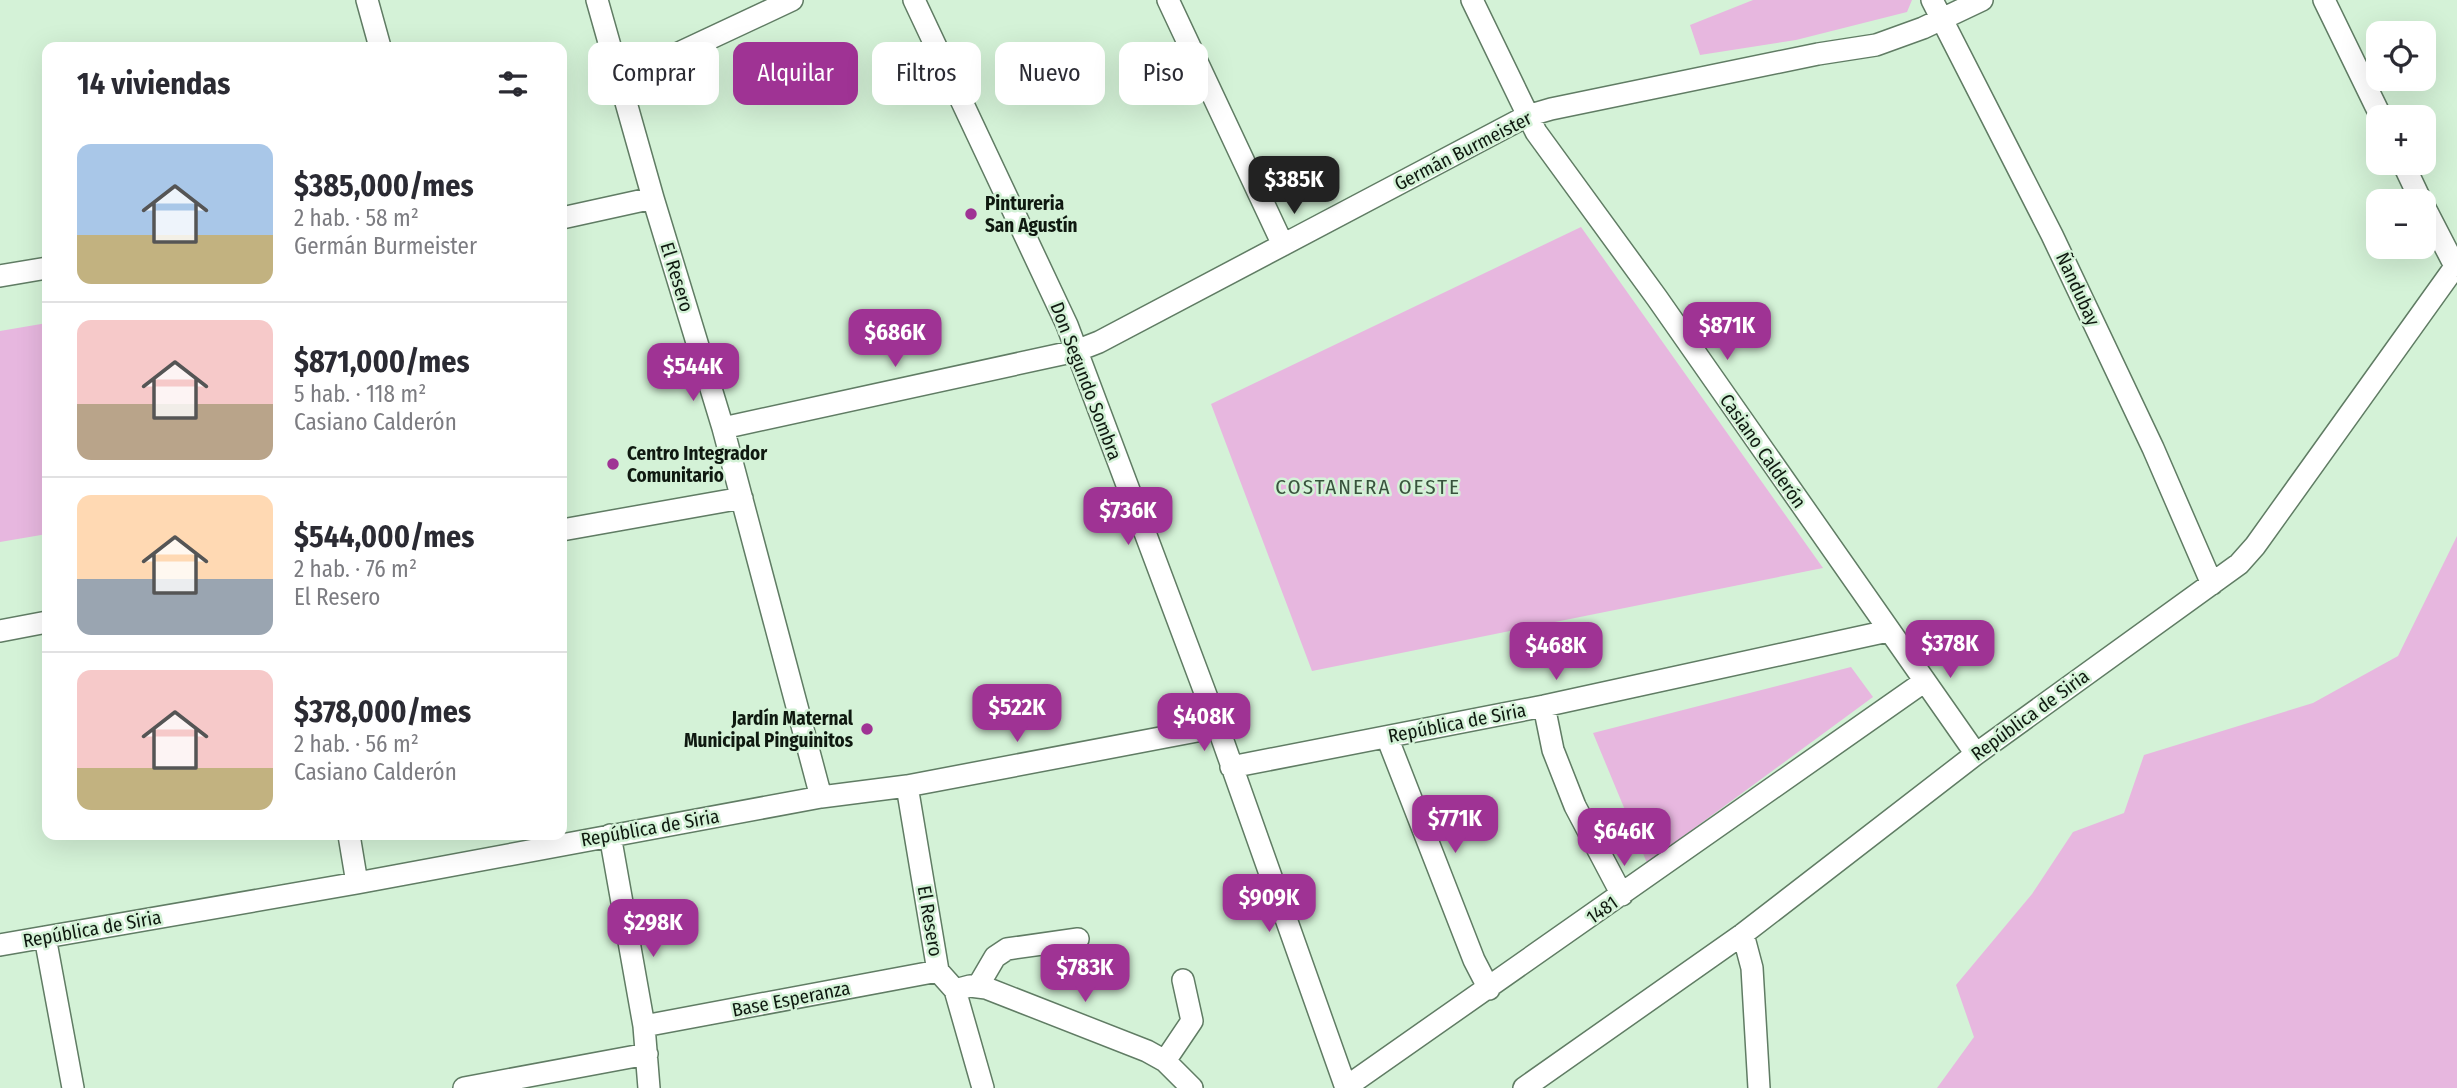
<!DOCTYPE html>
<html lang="es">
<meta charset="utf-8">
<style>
body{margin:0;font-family:"Fira Sans Condensed",sans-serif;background:#f2f2f3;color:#2b2b33;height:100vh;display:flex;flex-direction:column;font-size:26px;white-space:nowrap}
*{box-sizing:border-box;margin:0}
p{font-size:23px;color:#7c7c81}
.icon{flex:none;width:38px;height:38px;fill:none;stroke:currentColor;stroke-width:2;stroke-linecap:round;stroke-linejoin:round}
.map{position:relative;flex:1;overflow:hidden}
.side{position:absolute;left:42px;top:42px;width:525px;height:798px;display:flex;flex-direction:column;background:#fff;border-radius:14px;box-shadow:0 7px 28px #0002}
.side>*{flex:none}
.hud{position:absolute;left:588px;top:42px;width:665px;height:63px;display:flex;gap:14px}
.controls{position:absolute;left:2366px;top:21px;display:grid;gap:14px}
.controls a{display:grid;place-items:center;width:70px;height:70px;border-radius:14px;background:#fff;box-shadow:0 7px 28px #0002;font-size:35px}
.price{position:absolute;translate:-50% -60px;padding:0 16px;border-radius:14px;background:#9f3394;color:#fff;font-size:23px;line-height:46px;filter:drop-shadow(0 2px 4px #0008)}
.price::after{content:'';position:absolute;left:50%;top:42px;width:21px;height:16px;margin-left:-10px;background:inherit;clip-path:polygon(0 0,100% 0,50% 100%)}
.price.on{background:#222;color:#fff}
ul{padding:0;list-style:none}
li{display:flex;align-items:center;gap:21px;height:175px;padding:0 35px}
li+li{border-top:2px solid #e1e1e2}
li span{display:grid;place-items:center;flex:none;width:196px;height:140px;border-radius:14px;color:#555}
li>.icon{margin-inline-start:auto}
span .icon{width:84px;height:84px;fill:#fffc;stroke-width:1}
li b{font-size:30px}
h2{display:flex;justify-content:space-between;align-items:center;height:84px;padding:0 35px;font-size:30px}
.tag{padding:0 24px;border-radius:14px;background:#fff;box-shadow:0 7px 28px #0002;font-size:24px;line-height:63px}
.tag.on{background:#9f3394;color:#fff}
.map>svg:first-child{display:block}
.green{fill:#e7b7df}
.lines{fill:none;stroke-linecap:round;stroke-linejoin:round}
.minor-casing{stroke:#607c64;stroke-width:24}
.minor{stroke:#fff;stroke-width:21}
.poi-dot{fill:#9f3394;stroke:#d4f2d7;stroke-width:2.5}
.labels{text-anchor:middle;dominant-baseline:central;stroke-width:5;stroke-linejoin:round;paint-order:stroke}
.street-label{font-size:19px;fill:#0f1910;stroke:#d4f2d7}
.poi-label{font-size:19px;font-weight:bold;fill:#0f1910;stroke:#d4f2d7;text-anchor:start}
.neighbourhood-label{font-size:21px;letter-spacing:2px;fill:#39533d;stroke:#d4f2d7}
</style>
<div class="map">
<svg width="2457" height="1088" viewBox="0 0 2457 1088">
<rect width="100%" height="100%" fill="#d4f2d7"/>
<path class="green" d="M1753,0H1912L1907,12L1796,40L1700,55L1690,25Z
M1581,227L1823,568L1312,671L1211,404Z
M47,323V534L0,542V331Z
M2457,536V1088H1937L1974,1037L1956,985L2032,894L2073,832L2124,813L2144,755L2313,703L2398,656Z
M1851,667L1873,697L1647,863L1593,733Z"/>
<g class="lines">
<defs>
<path id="minor" d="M367,0L380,47
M597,0L653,198L723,428L821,797
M914,0L1067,325L1218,727L1346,1088
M1168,0L1283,245
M1472,0L1536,132L1657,298L1976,754
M1932,0L2052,235L2153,448L2212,584
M2324,0L2381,117
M621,80L792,0
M2403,163L2421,201
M2424,206L2455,266
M562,218L653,198
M0,276L47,268
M723,428L1076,351L1099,342L1527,116L1551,109L1818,54L1876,45L1923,28L1982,0
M562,530L742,498
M0,631L47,622
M1544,706L1553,750L1575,806L1622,895
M1387,737L1474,960L1489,989
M1231,767L1544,706L1888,631
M907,786L938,971L955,990L983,1088
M349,835L357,883
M610,835L644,1026L649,1088
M1743,934L1752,968L1759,1088
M45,937L73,1088
M0,945L357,883L821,797L907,786L1218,727
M978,986L995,957L1007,949L1078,939
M955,990L970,986L986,988L1147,1051L1165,1061L1192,1088
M644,1026L938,971
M1165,1061L1192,1021L1183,980
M1346,1087L1925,681
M464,1088L647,1054
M1524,1088L1743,934L1976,754L2239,564L2255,546L2457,264"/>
</defs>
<use href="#minor" class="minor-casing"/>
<use href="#minor" class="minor"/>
</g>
<g class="poi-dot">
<circle cx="971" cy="214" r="7"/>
<circle cx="613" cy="464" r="7"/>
<circle cx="867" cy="729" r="7"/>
</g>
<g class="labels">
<g class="street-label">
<text transform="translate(1463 151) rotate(-27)">Germán Burmeister</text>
<text transform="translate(677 277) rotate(73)">El Resero</text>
<text transform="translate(2078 289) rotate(65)">Ñandubay</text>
<text transform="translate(1086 381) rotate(69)">Don Segundo Sombra</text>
<text transform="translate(1763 451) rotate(55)">Casiano Calderón</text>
<text transform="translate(2030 715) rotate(-36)">República de Siria</text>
<text transform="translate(1457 723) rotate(-11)">República de Siria</text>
<text transform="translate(650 828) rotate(-10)">República de Siria</text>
<text transform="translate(1602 910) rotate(-35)">1481</text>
<text transform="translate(930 921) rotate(80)">El Resero</text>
<text transform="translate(92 929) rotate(-10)">República de Siria</text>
<text transform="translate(791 999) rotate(-11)">Base Esperanza</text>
</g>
<g class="poi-label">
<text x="985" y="203">Pintureria<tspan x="985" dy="22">San Agustín</tspan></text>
<text x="627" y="453">Centro Integrador<tspan x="627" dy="22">Comunitario</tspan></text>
<text x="853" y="718" text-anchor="end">Jardín Maternal<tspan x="853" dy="22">Municipal Pinguinitos</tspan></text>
</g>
<g class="neighbourhood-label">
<text x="1368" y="487">COSTANERA OESTE</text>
</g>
</g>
</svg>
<div class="controls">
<a><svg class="icon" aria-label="locate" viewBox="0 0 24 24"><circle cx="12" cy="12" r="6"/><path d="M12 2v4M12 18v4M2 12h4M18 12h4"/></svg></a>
<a>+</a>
<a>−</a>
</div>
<b class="price on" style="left:1294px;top:216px">$385K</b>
<b class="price" style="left:1727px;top:362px">$871K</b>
<b class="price" style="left:895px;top:369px">$686K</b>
<b class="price" style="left:693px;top:403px">$544K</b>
<b class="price" style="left:1128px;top:547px">$736K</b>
<b class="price" style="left:1950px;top:680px">$378K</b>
<b class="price" style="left:1556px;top:682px">$468K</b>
<b class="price" style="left:1017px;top:744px">$522K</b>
<b class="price" style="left:1204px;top:753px">$408K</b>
<b class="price" style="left:1455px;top:855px">$771K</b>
<b class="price" style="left:1624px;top:868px">$646K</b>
<b class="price" style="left:1269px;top:934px">$909K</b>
<b class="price" style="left:653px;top:959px">$298K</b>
<b class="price" style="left:1085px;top:1004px">$783K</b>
<div class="hud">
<a class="tag">Comprar</a>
<a class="tag on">Alquilar</a>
<a class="tag">Filtros</a>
<a class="tag">Nuevo</a>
<a class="tag">Piso</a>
</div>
<section class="side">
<h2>14 viviendas<svg class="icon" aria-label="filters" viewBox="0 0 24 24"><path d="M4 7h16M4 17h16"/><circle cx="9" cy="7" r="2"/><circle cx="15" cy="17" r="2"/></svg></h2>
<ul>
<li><span style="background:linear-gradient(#a9c7e8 65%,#c2b280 0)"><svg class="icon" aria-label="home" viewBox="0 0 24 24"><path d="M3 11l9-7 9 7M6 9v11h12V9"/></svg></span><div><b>$385,000/mes</b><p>2 hab. · 58 m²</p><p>Germán Burmeister</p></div></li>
<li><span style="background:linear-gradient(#f6c9c9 60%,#b9a48a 0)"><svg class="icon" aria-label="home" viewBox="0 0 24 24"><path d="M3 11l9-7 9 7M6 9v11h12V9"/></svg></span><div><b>$871,000/mes</b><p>5 hab. · 118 m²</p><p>Casiano Calderón</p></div></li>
<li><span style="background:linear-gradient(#ffd9b3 60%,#9aa5b1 0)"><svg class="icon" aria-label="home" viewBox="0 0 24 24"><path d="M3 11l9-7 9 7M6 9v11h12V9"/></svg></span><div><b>$544,000/mes</b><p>2 hab. · 76 m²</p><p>El Resero</p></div></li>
<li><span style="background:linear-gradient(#f6c9c9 70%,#c2b280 0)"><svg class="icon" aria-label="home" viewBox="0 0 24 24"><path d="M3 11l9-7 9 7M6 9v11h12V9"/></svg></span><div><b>$378,000/mes</b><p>2 hab. · 56 m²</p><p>Casiano Calderón</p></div></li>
</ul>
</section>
</div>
